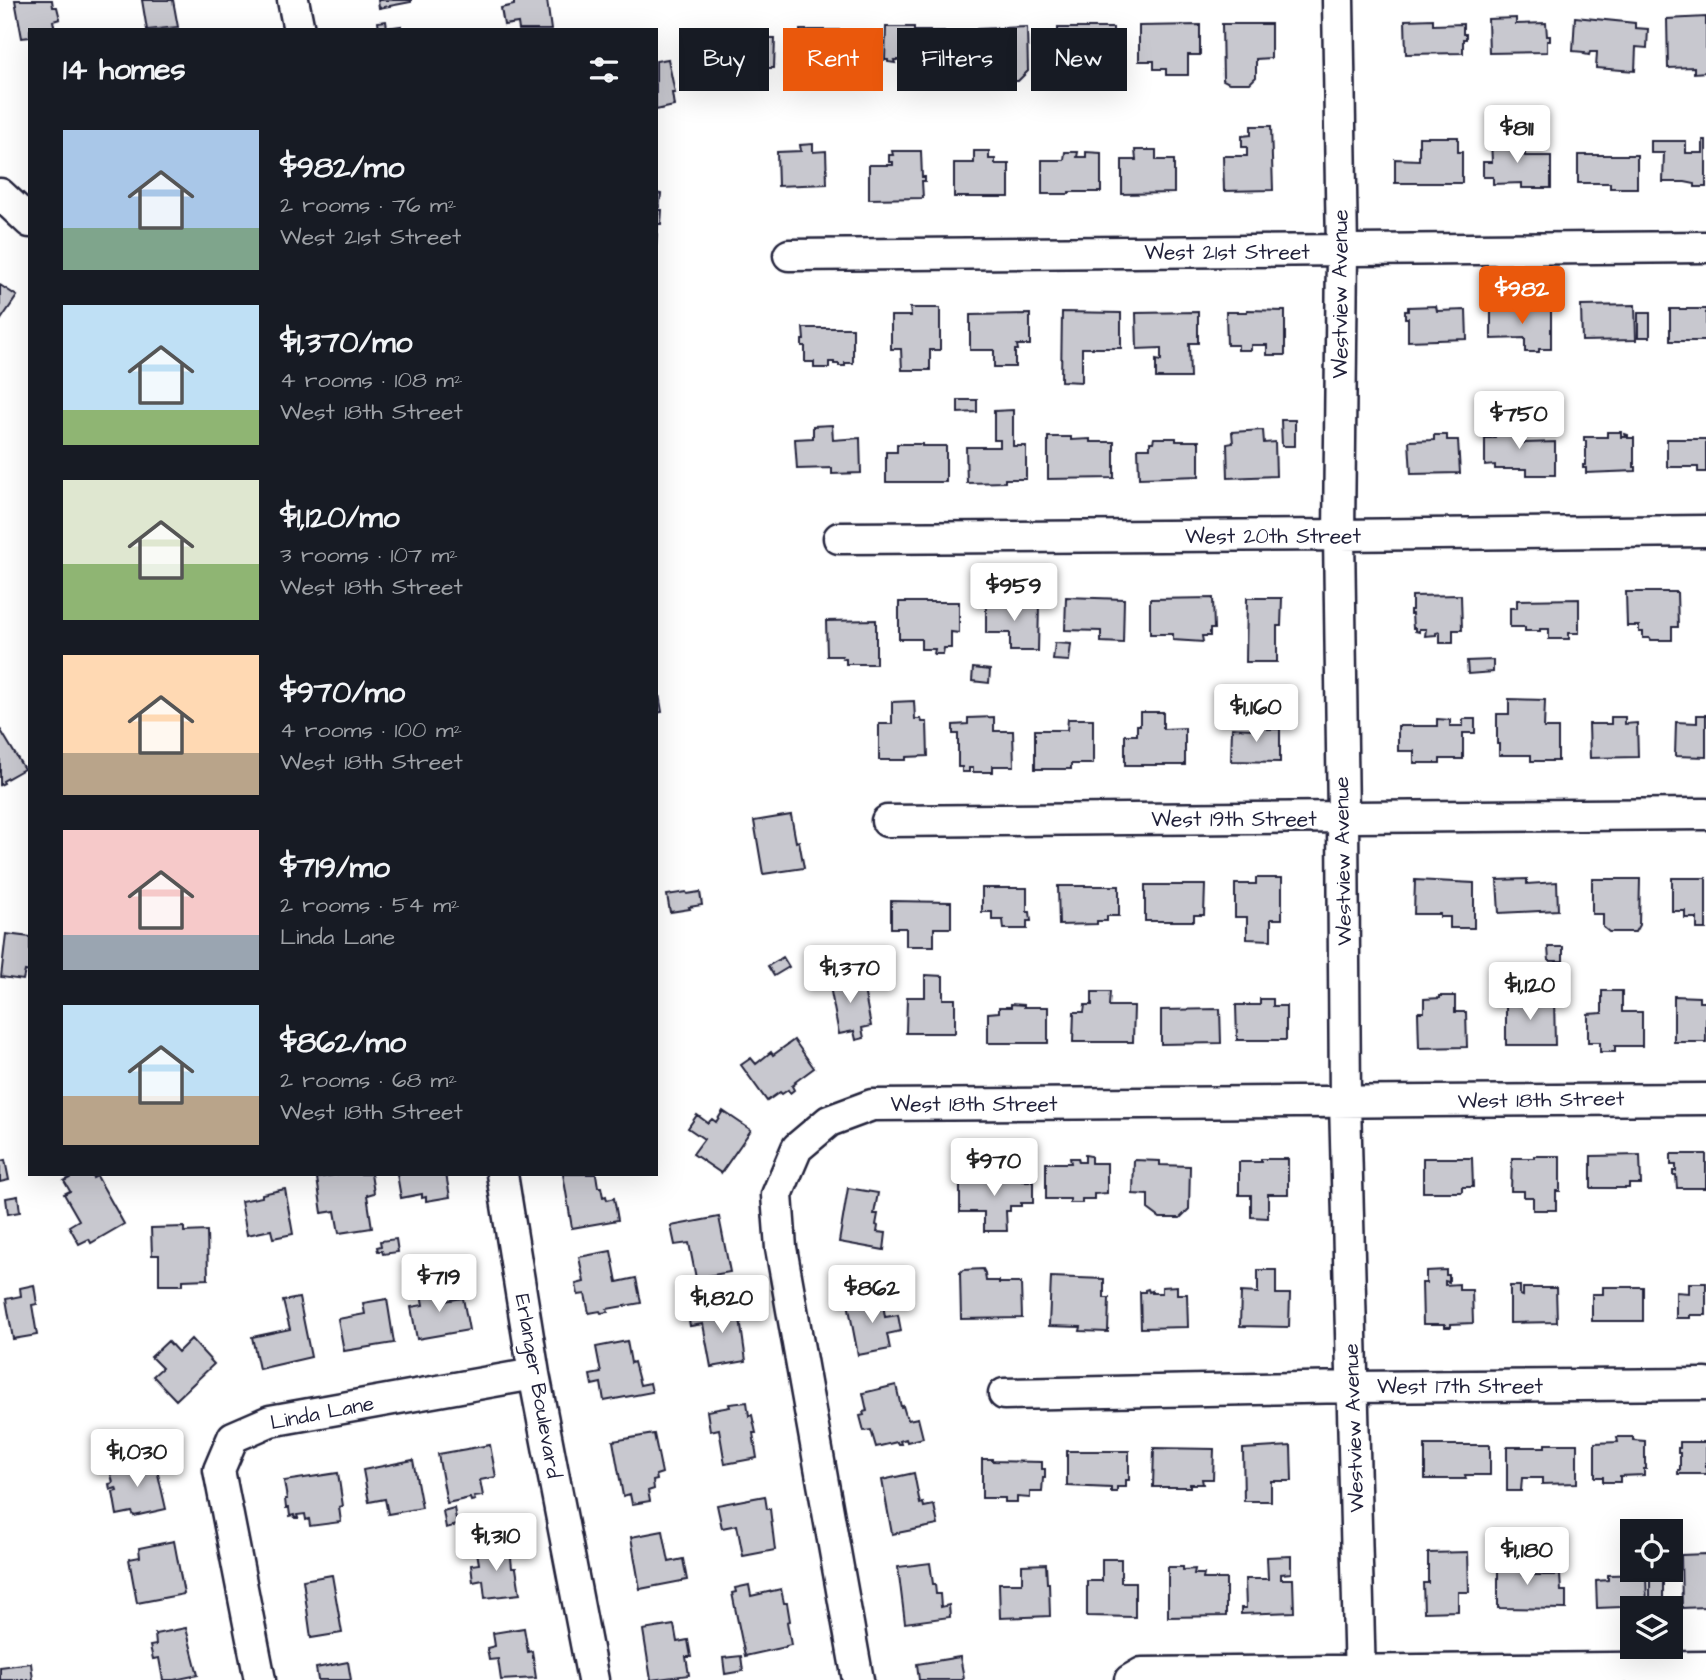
<!DOCTYPE html>
<meta charset="utf-8">
<style>
body{margin:0;font-family:"Architects Daughter",sans-serif;background:#20242c;color:#f1f3f6;height:100vh;display:flex;flex-direction:column;font-size:26px;white-space:nowrap}
*{box-sizing:border-box;margin:0}
p{font-size:23px;color:#9ea1a6}
.icon{flex:none;width:38px;height:38px;fill:none;stroke:currentColor;stroke-width:2;stroke-linecap:round;stroke-linejoin:round}
.map{position:relative;flex:1;overflow:hidden}
.panel{position:absolute;left:28px;top:28px;width:630px;height:1148px;display:flex;flex-direction:column;background:#171b24;border-radius:0px;box-shadow:0 7px 28px #0002}
.panel>*{flex:none}
.guide{position:absolute;left:679px;top:28px;width:665px;height:63px;display:flex;gap:14px}
.controls{position:absolute;left:1620px;top:1519px;display:grid;gap:14px}
.controls a{display:grid;place-items:center;width:63px;height:63px;border-radius:0px;background:#171b24;box-shadow:0 7px 28px #0002;font-size:35px}
.price{position:absolute;translate:-50% -60px;padding:0 16px;border-radius:7px;background:#fff;color:#222;font-size:23px;line-height:46px;filter:drop-shadow(0 2px 4px #0008)}
.price::after{content:'';position:absolute;left:50%;top:42px;width:21px;height:16px;margin-left:-10px;background:inherit;clip-path:polygon(0 0,100% 0,50% 100%)}
.price.active{background:#ea580c;color:#fff}
ul{padding:0;list-style:none}
li{display:flex;align-items:center;gap:21px;height:175px;padding:0 35px}
li span{display:grid;place-items:center;flex:none;width:196px;height:140px;border-radius:0px;color:#555}
li>.icon{margin-inline-start:auto}
span .icon{width:84px;height:84px;fill:#fffc;stroke-width:1}
li b{font-size:30px}
h2{display:flex;justify-content:space-between;align-items:center;height:84px;padding:0 35px;font-size:30px}
.pill{padding:0 24px;border-radius:0px;background:#171b24;box-shadow:0 7px 28px #0002;font-size:24px;line-height:63px}
.pill.active{background:#ea580c;color:#fff}
.map>svg:first-child{display:block}
.building{fill:#c8c8cf;stroke:#22223b;stroke-width:2}
.lines{fill:none;stroke-linecap:round;stroke-linejoin:round}
.minor-casing{stroke:#22223b;stroke-width:35}
.minor{stroke:#fff;stroke-width:30}
.labels{text-anchor:middle;dominant-baseline:central;stroke-width:5;stroke-linejoin:round;paint-order:stroke}
.street-label{font-size:21px;fill:#22223b;stroke:#fff}
</style>
<div class="map">
<svg width="1706" height="1680" viewBox="0 0 1706 1680">
<rect width="100%" height="100%" fill="#fff"/>
<filter id="ink" filterUnits="userSpaceOnUse"><feTurbulence type="fractalNoise" baseFrequency=".0143" numOctaves="2"/><feDisplacementMap in="SourceGraphic" scale="14" xChannelSelector="R" yChannelSelector="G"/><feConvolveMatrix kernelMatrix="1 2 1 2 8 2 1 2 1" color-interpolation-filters="sRGB"/></filter>
<g filter="url(#ink)">
<path class="building" d="M15,0H52L53,7H57L60,19L53,21L55,30H30V37L22,38Z
M142,0H173L178,27L147,30Z
M378,0H411V2L379,8Z
M514,0H547L551,30H519L518,23L504,25L501,8L514,5Z
M1575,17L1635,23V28L1648,29L1647,48L1636,47L1635,71L1596,68L1597,52H1590L1589,55L1584,54L1585,52L1573,51Z
M1706,17V72L1694,73V67L1668,68L1667,19Z
M1516,18V24L1546,23L1547,36H1550V41H1547V52L1489,53L1488,19Z
M1433,19V25L1463,24V34H1466V39H1463V53L1406,54L1405,20Z
M386,21L387,28L401,26V30H373L379,29L378,22Z
M1222,24H1271V58L1256,59V77L1250,83H1229L1223,80Z
M1200,25V55H1188V75H1166V69H1154V61H1139V26Z
M886,27H914V31H944L945,78L911,77V60H907V62H902L903,60H894L895,63L888,62V60H885Z
M1027,27L1028,71L1018,81H979L977,29Z
M1058,28H1113V56L1107,57V62H1100V68H1082V63H1058Z
M800,30H860V58H863V78H833V68H800Z
M714,37L775,38L774,68H764V73H760V86H737L738,73H714Z
M668,59L675,93H672L674,106L656,110V61Z
M1251,126H1271L1273,190L1224,191L1223,156H1247V147H1242V136L1251,135Z
M1419,137H1458V152H1462V183H1395V159L1419,160Z
M1524,137L1525,156H1551V188H1522V183L1493,184V177H1483V162H1492L1491,138Z
M1703,140H1706V187H1695V184L1685,182H1663L1664,153H1651V141H1686V153H1703Z
M813,144V152L826,151L827,184L778,186L777,152L801,151L800,145Z
M1135,150H1156V160H1174V193L1122,194V160H1136Z
M892,151H921L922,177H925V181H922L923,198L869,199V165H893V162H889V155H893Z
M974,151H989V159H995V164H1009V197H954V163H974Z
M1065,152H1078L1077,157H1086V152L1101,153V192H1069V194H1042V160H1064Z
M1578,155H1637V188H1610V183H1578Z
M656,193L661,194L659,210H662L661,224H658L656,247Z
M0,285L17,296L0,321Z
M1635,305L1636,340L1582,341L1581,306Z
M1436,306L1437,311L1466,310L1467,339L1408,341V318H1405V311H1408V307Z
M1491,306H1524V310H1551V349H1539V352H1525V338L1491,339Z
M910,308H940V350H930V370H902L901,349H891V316H911Z
M1670,309H1706V341H1670Z
M1247,310L1285,311V355H1267V345H1251V350H1238V345H1227L1226,312H1247Z
M1062,312L1121,313V348H1082V382L1061,381Z
M1198,312V343H1189L1190,378H1156V360L1161,361V348L1137,349L1136,313Z
M1638,313H1650V337H1638Z
M1030,314V345H1017L1018,350H1015V367H994V350H970V315Z
M803,328H853V363H845V366H839V364H834V362H829V368H814V362H805V346H802V340H804Z
M958,400H977V412L958,413Z
M1013,410V446H1026V479H1005V482L967,483L966,447H1000V440H994V411Z
M1281,420H1295V446H1282Z
M1494,422H1523L1524,443L1555,442V475H1527V469H1495V465L1485,466V438H1495Z
M832,425L833,440L860,438L861,473L832,474V468L797,469L795,439L813,438V426Z
M1263,430L1264,443L1275,442L1276,476L1228,478L1227,444L1233,443L1232,432Z
M1607,432H1621V437H1626L1625,434L1628,435V438H1634V467H1636V471L1586,473V468H1583V465H1585V461H1586V441H1584V437H1607Z
M1434,435H1447V440H1458L1460,473L1411,474L1409,441L1434,440Z
M1048,437H1071V440L1090,439V442H1114V478L1048,479Z
M1154,438H1176V441H1199V476L1139,478L1138,448H1150V442H1153Z
M1667,439H1706V472H1698V467H1667Z
M897,444H922V446H946V482H886V452H897Z
M1626,592H1677L1678,627H1672V640H1651L1650,638H1643V632H1639V626H1627Z
M1461,595L1462,630H1453V643H1440V632L1436,633V635L1425,636L1426,629H1419V632L1415,631V628H1413L1412,614H1410V610H1412V596Z
M1066,597L1124,599L1123,643L1101,642V631L1065,630Z
M1213,598L1214,629H1210V636H1202L1203,642L1173,640V634H1150V599Z
M1247,598H1282L1281,626H1277V662H1246Z
M986,599L1013,600V603H1039L1038,651H1010V633H986Z
M1579,599V633H1569V639H1549V629H1540V631H1525V627H1510V608H1517V600Z
M899,602H959V633L951,632V648H944L943,654H934L935,649H921V639H899Z
M876,620V664H846V659H843L842,656H827L826,621Z
M1055,643L1071,644L1069,661L1053,660Z
M1493,660V672L1468,674L1467,661Z
M973,668L990,670L989,683L972,681Z
M659,694L662,712L656,713V695Z
M1509,699L1545,700L1544,728H1558V761H1531V755H1499V744H1497V714H1509Z
M914,701L915,719H921L922,722H927L928,756L906,757V760H879V724H892V702Z
M1140,712H1163V729L1185,728V765H1125V735H1137V725H1140Z
M1697,715H1706V757L1675,756L1676,722L1697,723Z
M994,717V731H1013L1014,766H993V772H973V768H969V772H962V767H958V734H953V725L968,724V718Z
M1611,717H1625V724L1637,723L1638,757L1590,758L1589,724H1611Z
M1068,719H1093V764H1071V769H1035V730H1067Z
M1437,719L1450,720V726H1463V719H1475V733H1463V759H1440V763H1414V751H1398V726H1437Z
M1255,722L1268,723V729H1280V762L1231,761L1232,728L1254,729Z
M0,729L24,769L3,781L4,783L0,785Z
M791,815L796,842L799,841L804,868L763,874L754,821Z
M1256,878H1282V919H1271V940L1247,939V917H1235V884H1256Z
M1672,878H1706V929H1697V918H1685V911H1672Z
M1527,879V884L1557,882L1558,910L1499,913L1497,880Z
M1592,879H1640L1639,925L1635,932H1609L1603,927V914H1592Z
M1415,880L1474,883V928H1450V917H1440V914H1414Z
M1145,885H1205L1204,915H1194V921H1145Z
M1058,886H1119V916H1107V921H1097V924L1059,925Z
M982,888H1027V912H1030L1031,921H1027V929H1004L1003,920H992V912H982Z
M686,892L687,894L700,892L702,905L689,907L690,909L670,912L667,895Z
M891,901L951,902V928H934V946H906V928H891Z
M6,934L30,937V972L25,971L23,980L1,977Z
M1548,947H1563V961H1549Z
M783,957L789,967L774,976L768,966Z
M861,974L871,1026L862,1028L864,1038L856,1040L854,1031L839,1034L829,981Z
M925,975L943,976V999H955V1033H906L907,997H925Z
M1602,991H1622V1012H1642V1046H1615V1052H1600V1042H1588V1014L1602,1013Z
M1092,992H1110L1109,1006H1134L1133,1042H1073L1074,1012H1084L1085,1005H1092Z
M1440,996H1455V1012H1466L1467,1047L1419,1048L1418,1012H1424V999L1440,998Z
M1674,996L1699,997V1002H1706V1042H1674Z
M1506,998H1554L1555,1045H1506Z
M1260,999H1273V1006H1286V1040H1237L1236,1005H1260Z
M1011,1004L1024,1005V1007H1048V1043H988V1013L999,1012V1007H1011Z
M1220,1009L1221,1043L1161,1044V1010Z
M794,1040L814,1068L795,1082L796,1083L792,1086L794,1090L790,1093L788,1090L782,1094L780,1092L767,1101L741,1065L751,1058L756,1064L771,1052L773,1055Z
M723,1111L751,1130L721,1173L693,1154L704,1139L688,1128L697,1115L708,1123L712,1119L716,1122Z
M1671,1154H1706V1188H1677L1676,1175H1673V1171H1676V1165H1671Z
M1085,1155L1091,1156V1163H1107V1193L1094,1194V1199H1082V1203H1070V1199H1046V1163H1071L1070,1158H1078L1079,1162H1085Z
M1640,1155L1641,1184H1629V1188H1591V1156Z
M1534,1156H1560V1191H1556V1210H1533V1197H1524V1191H1511L1512,1158H1534Z
M1423,1158H1472L1473,1187H1462V1192H1423Z
M1261,1159H1288V1194H1268V1218L1251,1217V1195H1239V1162H1261Z
M5,1160L9,1180L0,1182V1161Z
M1134,1160L1160,1161V1165L1190,1166L1189,1209L1180,1218H1160L1148,1209V1195L1133,1194Z
M77,1174H92L93,1178L97,1176L124,1224L91,1243L89,1239L79,1244L69,1226L79,1220L64,1194L70,1191L64,1181Z
M371,1174L374,1193L367,1195L372,1228L339,1233L335,1211L322,1213L317,1178L339,1174Z
M397,1174H446L450,1197L426,1201V1197L422,1198V1194L401,1198Z
M563,1174H596L598,1187H601L603,1197L606,1196L607,1200L614,1198L618,1220L572,1228Z
M1021,1176L1022,1181H1033V1203H1021V1206H1010V1211H1006L1007,1231H984V1212H960V1177Z
M848,1188L878,1193L874,1214H878L876,1225L878,1226L877,1232L886,1233L884,1250L839,1242Z
M285,1189L293,1234L273,1238L271,1230L247,1235L241,1201L262,1197V1194Z
M18,1196L20,1212L8,1214L6,1198Z
M719,1217L730,1272L696,1278L689,1243L675,1245L671,1226Z
M184,1227V1232L207,1231L208,1279L183,1280V1285H159V1255H152L151,1228Z
M396,1239L398,1252L383,1254L382,1251H378L377,1247L381,1246L380,1241Z
M611,1251L617,1282L636,1278L641,1303L607,1309L608,1312L601,1313L600,1311L589,1313L585,1294L578,1295L576,1284L584,1282L579,1257Z
M983,1269L985,1273L986,1281H999V1283H1021L1022,1318L961,1319L960,1273L963,1270Z
M1258,1270H1276V1294H1290L1289,1327L1240,1326L1241,1292L1258,1293Z
M1446,1270V1275H1449V1282L1445,1281V1285L1459,1284V1290H1472L1473,1323L1451,1324V1327H1445V1324H1423L1422,1283H1426V1271Z
M1051,1277L1104,1279V1298H1109L1108,1332L1080,1331L1081,1327L1049,1326Z
M1689,1283H1706V1315H1690V1318H1676V1292L1689,1293Z
M441,1284L444,1301L463,1298L469,1330L417,1339L411,1307L423,1305L420,1288Z
M34,1285L37,1304L32,1305L37,1335L13,1339L6,1299L21,1296L20,1288Z
M1177,1286V1294H1187L1188,1327L1141,1328L1140,1292H1145V1290L1148,1289L1149,1292L1152,1291V1293H1162V1287Z
M1510,1286H1520V1295L1523,1296V1288H1556L1557,1322L1510,1323Z
M1603,1287H1643V1321H1592V1294H1603Z
M877,1293V1298L882,1297L885,1317L898,1315L901,1331L887,1334L890,1349L858,1355L848,1303L866,1299V1295Z
M299,1298L311,1357L259,1369L252,1337L290,1329L283,1301Z
M387,1299L394,1343L344,1351L338,1319L365,1314L363,1303Z
M735,1306L737,1320L740,1319L746,1361L711,1367L703,1324L690,1326L688,1315Z
M191,1339L214,1364L176,1400L153,1376L162,1368L151,1357L168,1341L178,1352Z
M627,1341L631,1363L634,1362L640,1385L650,1383L652,1392L604,1401L601,1383L592,1385L590,1375L601,1373L596,1347Z
M896,1385L901,1407L903,1406L906,1416H907L908,1420L918,1418L923,1438L907,1442L906,1439L900,1441L901,1444H898L897,1442L876,1447L871,1430L864,1431L860,1416L864,1415L863,1412L867,1411L863,1393Z
M747,1402L749,1416L752,1415L756,1433H753L757,1458L725,1464L719,1429L710,1431L707,1411L730,1407L729,1404Z
M654,1434L662,1473L656,1475L657,1480L653,1481L654,1489L648,1491L650,1501L632,1504L630,1494L623,1496L613,1441Z
M1617,1437H1633V1440L1645,1441V1464L1646,1465V1469H1644V1475L1620,1476V1482H1603V1477H1595V1443L1618,1442Z
M1680,1442H1706V1474H1678V1470H1680V1453H1678V1448H1680Z
M1545,1444H1577V1483L1542,1484V1478H1522L1521,1491H1507V1447H1545Z
M490,1445L496,1477L480,1480L483,1496L474,1497L475,1500L471,1501L470,1498L447,1503L438,1454Z
M1425,1445H1490V1475H1465L1466,1479H1425Z
M1291,1446L1292,1481H1271V1501H1244L1243,1449Z
M1154,1448L1214,1449L1213,1479H1202L1203,1484H1190V1487H1153Z
M1067,1451H1129V1480H1126V1487H1117V1492H1111V1488L1067,1486Z
M982,1459H992V1461L1042,1462V1469H1045V1478H1043L1042,1492H1030V1498L1017,1497V1502H1005V1498H982Z
M413,1460L422,1508L388,1514L385,1499L369,1502L363,1470Z
M155,1461L166,1509L134,1516L132,1512L117,1515L113,1492L117,1491L116,1488L110,1490L109,1484L113,1483L110,1470Z
M338,1473L343,1506L339,1507L341,1522L310,1526L309,1519L306,1520L305,1514L297,1515L298,1518H295L294,1515L290,1516L289,1508H286L285,1499H287L284,1481Z
M914,1473L920,1504L923,1503L924,1507L934,1505L938,1525L892,1534L882,1480Z
M765,1496L767,1509H770L775,1550L743,1556L737,1525L722,1528L717,1505Z
M454,1508L457,1525L446,1528L443,1511Z
M663,1531L669,1562L683,1559L687,1580L640,1589L631,1537Z
M174,1541L184,1594L137,1603L129,1559L140,1557L139,1548Z
M1671,1545H1677V1580H1667V1570H1671Z
M510,1548L512,1568H516L520,1594L485,1598L483,1580L473,1582L471,1565L479,1564L477,1552Z
M1468,1552L1469,1592H1458V1611L1424,1612L1423,1583H1428V1553Z
M1706,1554V1607L1682,1608L1681,1555Z
M1498,1555H1523V1575H1560L1561,1591H1566V1609L1498,1608Z
M1291,1556V1573L1281,1574V1579H1293L1294,1612L1241,1614V1608H1246L1245,1579H1268L1267,1557Z
M1102,1559H1121V1582H1135V1617L1087,1616V1581H1102Z
M930,1563L933,1584H935L936,1594H940L941,1607L949,1605L950,1617L905,1623L898,1567Z
M1046,1564L1047,1583H1049L1050,1616L1000,1618L999,1583H1022V1565Z
M1168,1567H1183V1570L1195,1569L1194,1574H1204L1203,1579H1226V1616L1168,1617Z
M1646,1574L1647,1606L1597,1608L1596,1581L1608,1580V1575Z
M332,1575L342,1633L311,1638L303,1580Z
M1650,1578H1663V1602H1650Z
M749,1585L751,1596L781,1589L784,1603H787L790,1621L787,1622L791,1645L786,1646V1647L745,1656L732,1593L736,1592L735,1588Z
M674,1625L677,1642L688,1640L691,1657H686L689,1675L651,1680L643,1630Z
M186,1628L198,1675L174,1680H163L159,1658L153,1659L150,1646L156,1645L155,1634Z
M524,1628L528,1652L532,1651L536,1678L501,1680L498,1659L489,1660L487,1648L495,1646L493,1633Z
M741,1656L743,1671L725,1674L723,1658Z
M960,1657L964,1678L962,1680H919L917,1664Z
M348,1662L351,1680H318L316,1668Z
M31,1663L33,1680H0V1667Z"/>
<g class="lines">
<defs>
<path id="minor" d="M293,0L299,30
M1338,0L1342,251L1339,535L1343,818L1345,1102L1360,1680
M0,194L30,222
M789,255L1706,247
M839,538L1339,535L1706,531
M887,821L1706,814
M502,1174L534,1374L593,1680
M1004,1394L1352,1387L1706,1384
M260,1680L219,1470L233,1437L270,1421L534,1374
M858,1680L781,1248L777,1195L797,1148L829,1121L872,1105L1706,1099
M1130,1680L1142,1673L1706,1667"/>
</defs>
<use href="#minor" class="minor-casing"/>
<use href="#minor" class="minor"/>
</g>
</g>
<g class="labels">
<g class="street-label">
<text x="1227" y="252">West 21st Street</text>
<text transform="translate(1340 294) rotate(-90)">Westview Avenue</text>
<text x="1273" y="536">West 20th Street</text>
<text x="1234" y="819">West 19th Street</text>
<text transform="translate(1343 861) rotate(-91)">Westview Avenue</text>
<text transform="translate(1541 1100) rotate(-1)">West 18th Street</text>
<text x="974" y="1104">West 18th Street</text>
<text transform="translate(538 1386) rotate(80)">Erlanger Boulevard</text>
<text x="1460" y="1386">West 17th Street</text>
<text transform="translate(322 1413) rotate(-11)">Linda Lane</text>
<text transform="translate(1354 1428) rotate(-92)">Westview Avenue</text>
</g>
</g>
</svg>
<div class="controls">
<a><svg class="icon" aria-label="locate" viewBox="0 0 24 24"><circle cx="12" cy="12" r="6"/><path d="M12 2v4M12 18v4M2 12h4M18 12h4"/></svg></a>
<a><svg class="icon" aria-label="layers" viewBox="0 0 24 24"><path d="M12 4l9 5-9 5-9-5zM3 14l9 5 9-5"/></svg></a>
</div>
<b class="price" style="left:1517px;top:165px">$811</b>
<b class="price active" style="left:1522px;top:326px">$982</b>
<b class="price" style="left:1519px;top:451px">$750</b>
<b class="price" style="left:1014px;top:623px">$959</b>
<b class="price" style="left:1256px;top:744px">$1,160</b>
<b class="price" style="left:850px;top:1005px">$1,370</b>
<b class="price" style="left:1530px;top:1022px">$1,120</b>
<b class="price" style="left:994px;top:1198px">$970</b>
<b class="price" style="left:439px;top:1314px">$719</b>
<b class="price" style="left:872px;top:1325px">$862</b>
<b class="price" style="left:722px;top:1335px">$1,820</b>
<b class="price" style="left:137px;top:1489px">$1,030</b>
<b class="price" style="left:496px;top:1573px">$1,310</b>
<b class="price" style="left:1527px;top:1587px">$1,180</b>
<div class="guide">
<a class="pill">Buy</a>
<a class="pill active">Rent</a>
<a class="pill">Filters</a>
<a class="pill">New</a>
</div>
<section class="panel">
<h2>14 homes<svg class="icon" aria-label="filters" viewBox="0 0 24 24"><path d="M4 7h16M4 17h16"/><circle cx="9" cy="7" r="2"/><circle cx="15" cy="17" r="2"/></svg></h2>
<ul>
<li><span style="background:linear-gradient(#a9c7e8 70%,#7fa58c 0)"><svg class="icon" aria-label="home" viewBox="0 0 24 24"><path d="M3 11l9-7 9 7M6 9v11h12V9"/></svg></span><div><b>$982/mo</b><p>2 rooms · 76 m²</p><p>West 21st Street</p></div></li>
<li><span style="background:linear-gradient(#bfe0f5 75%,#8fb573 0)"><svg class="icon" aria-label="home" viewBox="0 0 24 24"><path d="M3 11l9-7 9 7M6 9v11h12V9"/></svg></span><div><b>$1,370/mo</b><p>4 rooms · 108 m²</p><p>West 18th Street</p></div></li>
<li><span style="background:linear-gradient(#dfe7d0 60%,#8fb573 0)"><svg class="icon" aria-label="home" viewBox="0 0 24 24"><path d="M3 11l9-7 9 7M6 9v11h12V9"/></svg></span><div><b>$1,120/mo</b><p>3 rooms · 107 m²</p><p>West 18th Street</p></div></li>
<li><span style="background:linear-gradient(#ffd9b3 70%,#b9a48a 0)"><svg class="icon" aria-label="home" viewBox="0 0 24 24"><path d="M3 11l9-7 9 7M6 9v11h12V9"/></svg></span><div><b>$970/mo</b><p>4 rooms · 100 m²</p><p>West 18th Street</p></div></li>
<li><span style="background:linear-gradient(#f6c9c9 75%,#9aa5b1 0)"><svg class="icon" aria-label="home" viewBox="0 0 24 24"><path d="M3 11l9-7 9 7M6 9v11h12V9"/></svg></span><div><b>$719/mo</b><p>2 rooms · 54 m²</p><p>Linda Lane</p></div></li>
<li><span style="background:linear-gradient(#bfe0f5 65%,#b9a48a 0)"><svg class="icon" aria-label="home" viewBox="0 0 24 24"><path d="M3 11l9-7 9 7M6 9v11h12V9"/></svg></span><div><b>$862/mo</b><p>2 rooms · 68 m²</p><p>West 18th Street</p></div></li>
</ul>
</section>
</div>
